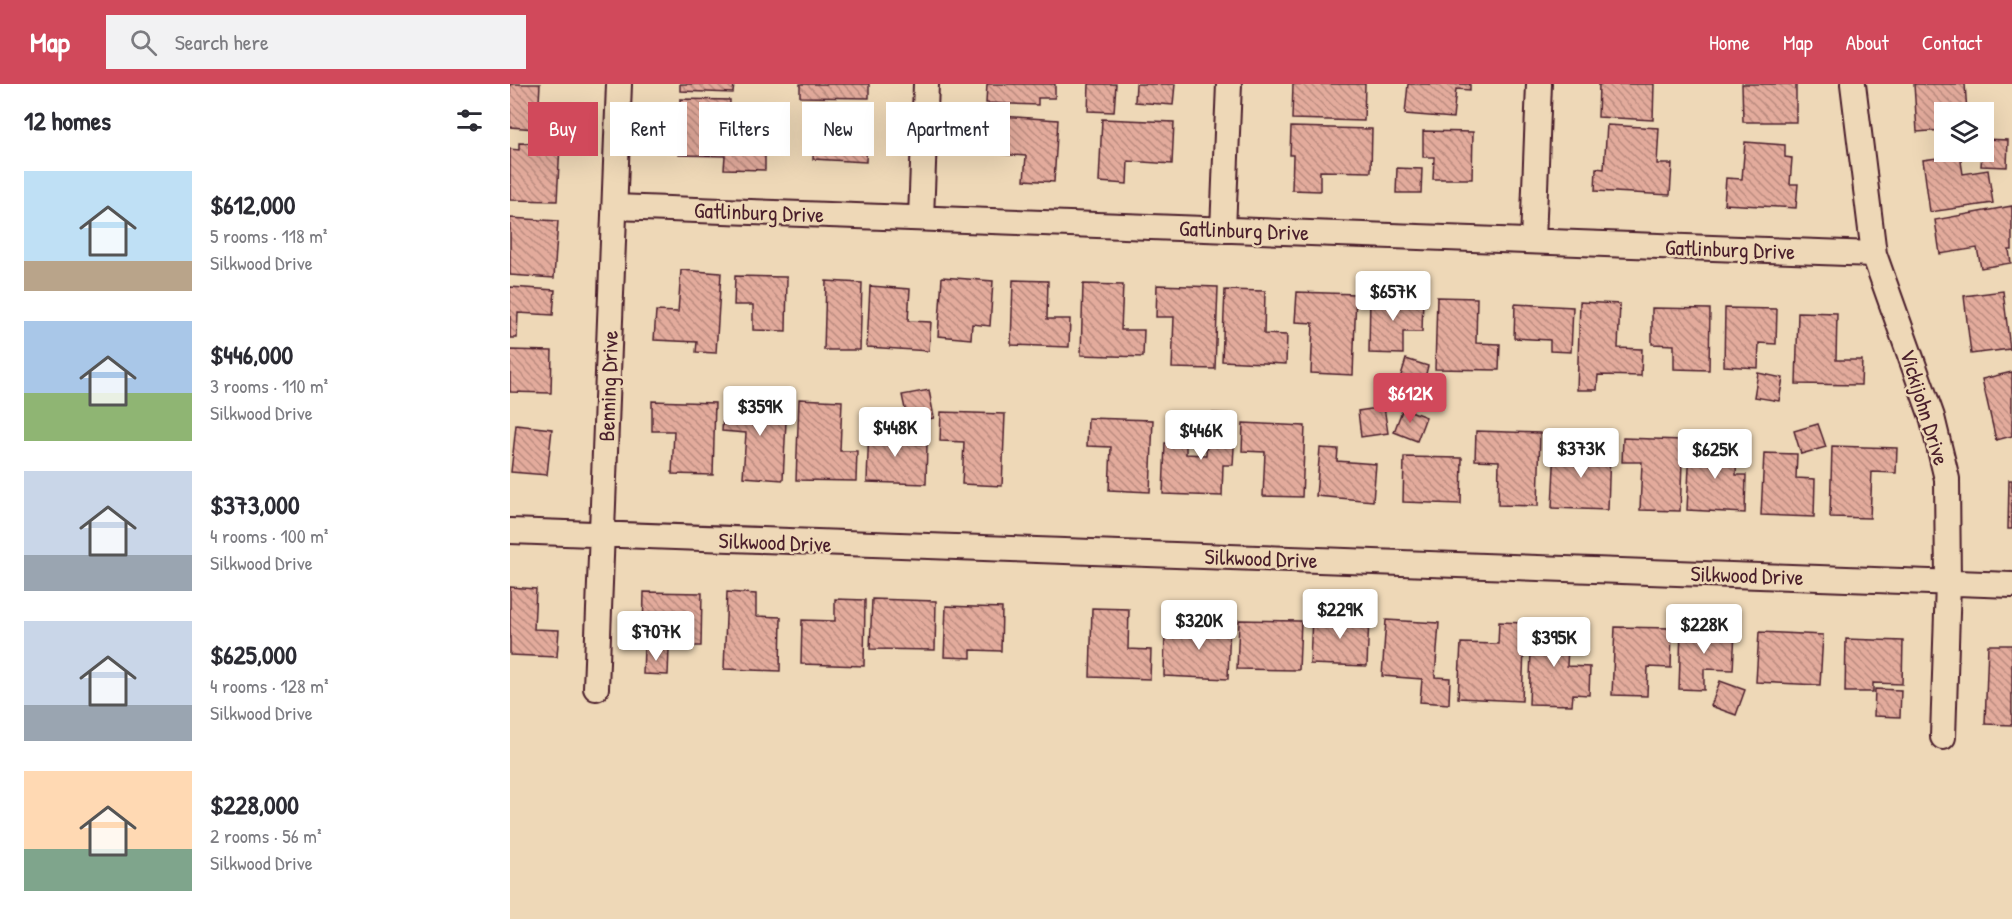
<!DOCTYPE html>
<meta charset="utf-8">
<style>
body{margin:0;font-family:"Patrick Hand",sans-serif;background:#f2f2f3;color:#2b2b33;height:100vh;display:flex;flex-direction:column;font-size:22px;white-space:nowrap}
*{box-sizing:border-box;margin:0}
p{font-size:20px;color:#7c7c81}
.icon{flex:none;width:33px;height:33px;fill:none;stroke:currentColor;stroke-width:2;stroke-linecap:round;stroke-linejoin:round}
.map{position:relative;flex:1;overflow:hidden}
.panel{display:flex;flex-direction:column;background:#fff;width:510px}
.panel>*{flex:none}
.hud{position:absolute;left:18px;top:18px;width:570px;height:54px;display:flex;gap:12px}
.tools{position:absolute;left:1424px;top:18px;display:grid;gap:12px}
.tools a{display:grid;place-items:center;width:60px;height:60px;border-radius:0px;background:#fff;box-shadow:0 6px 24px #0002;font-size:30px}
.price{position:absolute;translate:-50% -51px;padding:0 14px;border-radius:6px;background:#fff;color:#222;font-size:20px;line-height:39px;filter:drop-shadow(0 2px 3px #0008)}
.price::after{content:'';position:absolute;left:50%;top:36px;width:18px;height:14px;margin-left:-9px;background:inherit;clip-path:polygon(0 0,100% 0,50% 100%)}
.price.selected{background:#d1495b;color:#fff}
ul{padding:0;list-style:none}
li{display:flex;align-items:center;gap:18px;height:150px;padding:0 24px}
li span{display:grid;place-items:center;flex:none;width:168px;height:120px;border-radius:0px;color:#555}
li>.icon{margin-inline-start:auto}
span .icon{width:72px;height:72px;fill:#fffc;stroke-width:1}
li b{font-size:26px}
h2{display:flex;justify-content:space-between;align-items:center;height:72px;padding:0 24px;font-size:26px}
.chip{padding:0 21px;border-radius:0px;background:#fff;box-shadow:0 6px 24px #0002;font-size:21px;line-height:54px}
.chip.selected{background:#d1495b;color:#fff}
header{display:flex;align-items:center;gap:36px;box-sizing:border-box;height:84px;padding:0 30px;background:#d1495b;color:#fff}
header strong{font-size:28px}
nav{display:flex;gap:33px;margin-inline-start:auto;font-size:21px}
.search{width:420px;height:54px;background:#f2f2f3;display:flex;align-items:center;gap:15px;box-sizing:border-box;padding:0 21px;border-radius:0px;color:#7c7c81;font-size:22px}
main{display:flex;flex:1;min-height:0}
.map>svg:first-child{display:block}
.building{fill:url(#building-back-hatch);stroke:#4a1f2b;stroke-width:1.5}
.lines{fill:none;stroke-linecap:round;stroke-linejoin:round}
.street-casing{stroke:#4a1f2b;stroke-width:28}
.street{stroke:#eed8b7;stroke-width:24}
.labels{text-anchor:middle;dominant-baseline:central;stroke-width:5;stroke-linejoin:round;paint-order:stroke}
.street-label{font-size:22px;fill:#4a1f2b;stroke:#eed8b7}
</style>
<header>
<strong>Map</strong>
<div class="search"><svg class="icon" aria-label="search" viewBox="0 0 24 24"><circle cx="10" cy="10" r="6"/><path d="M15 15l6 6"/></svg>Search here</div>
<nav><a>Home</a><a>Map</a><a>About</a><a>Contact</a></nav>
</header>
<main>
<section class="panel">
<h2>12 homes<svg class="icon" aria-label="filters" viewBox="0 0 24 24"><path d="M4 7h16M4 17h16"/><circle cx="9" cy="7" r="2"/><circle cx="15" cy="17" r="2"/></svg></h2>
<ul>
<li><span style="background:linear-gradient(#bfe0f5 75%,#b9a48a 0)"><svg class="icon" aria-label="home" viewBox="0 0 24 24"><path d="M3 11l9-7 9 7M6 9v11h12V9"/></svg></span><div><b>$612,000</b><p>5 rooms · 118 m²</p><p>Silkwood Drive</p></div></li>
<li><span style="background:linear-gradient(#a9c7e8 60%,#8fb573 0)"><svg class="icon" aria-label="home" viewBox="0 0 24 24"><path d="M3 11l9-7 9 7M6 9v11h12V9"/></svg></span><div><b>$446,000</b><p>3 rooms · 110 m²</p><p>Silkwood Drive</p></div></li>
<li><span style="background:linear-gradient(#c9d6e8 70%,#9aa5b1 0)"><svg class="icon" aria-label="home" viewBox="0 0 24 24"><path d="M3 11l9-7 9 7M6 9v11h12V9"/></svg></span><div><b>$373,000</b><p>4 rooms · 100 m²</p><p>Silkwood Drive</p></div></li>
<li><span style="background:linear-gradient(#c9d6e8 70%,#9aa5b1 0)"><svg class="icon" aria-label="home" viewBox="0 0 24 24"><path d="M3 11l9-7 9 7M6 9v11h12V9"/></svg></span><div><b>$625,000</b><p>4 rooms · 128 m²</p><p>Silkwood Drive</p></div></li>
<li><span style="background:linear-gradient(#ffd9b3 65%,#7fa58c 0)"><svg class="icon" aria-label="home" viewBox="0 0 24 24"><path d="M3 11l9-7 9 7M6 9v11h12V9"/></svg></span><div><b>$228,000</b><p>2 rooms · 56 m²</p><p>Silkwood Drive</p></div></li>
</ul>
</section>
<div class="map">
<svg width="1502" height="835" viewBox="0 0 1502 835">
<defs>
<pattern id="building-back-hatch" width="6" height="6" patternUnits="userSpaceOnUse" patternTransform="scale(1.5)"><rect width="6" height="6" fill="#e3ab9c"/><path d="M-1 5l2 2M0 0l6 6M5-1l2 2" fill="none" stroke="#ba8b7f"/></pattern>
</defs>
<rect width="100%" height="100%" fill="#eed8b7"/>
<filter id="ink" filterUnits="userSpaceOnUse"><feTurbulence type="fractalNoise" baseFrequency=".0167" numOctaves="2"/><feDisplacementMap in="SourceGraphic" scale="12" xChannelSelector="R" yChannelSelector="G"/><feConvolveMatrix kernelMatrix="1 2 1 2 8 2 1 2 1" color-interpolation-filters="sRGB"/></filter>
<g filter="url(#ink)">
<path class="building" d="M0,0H30L29,18L53,19L51,47L0,43Z
M170,0H224L223,9L170,7Z
M290,0H359V14L290,13Z
M477,0H545V14H528V21L476,19Z
M579,0H606L604,28L578,27Z
M626,0H665L663,21L625,18Z
M783,0H855L854,37L782,35Z
M898,0H960V6L946,5L943,34L895,30Z
M1089,0H1144L1143,36L1088,33Z
M1232,0H1286V38H1233Z
M1404,0H1455L1457,28H1434V46L1407,48Z
M170,15L220,16L219,41H229L228,59L255,60V86L214,85L215,72L169,71Z
M305,21L358,23L356,78L303,75Z
M478,31L548,36L544,98L514,96L516,72L475,69Z
M592,35L664,38L662,80L618,77L617,100L589,98Z
M1097,41L1149,44L1147,80H1162L1160,111L1085,107L1086,84L1094,85Z
M781,43L862,45L861,88L810,87V107L782,106L783,71H780Z
M913,47L963,48L962,95H923L924,73H913Z
M1473,55L1498,56L1497,83L1471,82Z
M1235,58L1275,61V73L1282,74L1280,100H1288L1286,124L1214,120L1216,94L1232,95Z
M9,59L50,60L47,117L0,116V65L9,66Z
M1450,71L1453,90L1478,86L1483,119L1420,128L1413,76Z
M887,84L912,85L911,109H886Z
M1502,122V166H1499L1501,179L1471,184L1467,164L1430,170L1425,136Z
M0,134L48,137L44,194L0,191Z
M171,186L211,189L206,269L186,268L187,258L144,256L146,227L168,228Z
M225,192L277,193L276,247L243,246V221H224Z
M432,193L483,197L480,242L462,240L461,255L428,252Z
M503,196L538,197L537,235H560L559,263L501,261Z
M316,197L352,199L350,266H314Z
M573,200L613,201L611,246H634L633,273L571,271Z
M647,201L708,203L705,285L662,284L664,233H646Z
M360,202L400,205L398,237L421,238L419,267L357,263Z
M0,203L45,206L43,231L8,229L7,254H0Z
M715,206L755,207L754,250L777,251L776,280L712,277Z
M1493,207L1500,265L1461,270L1454,212Z
M787,208L846,210L843,291L801,289L803,239L785,238Z
M860,211L913,212L912,248H893V270L859,269Z
M927,213L967,214L966,259L990,260L989,286L925,285Z
M1070,218L1110,220L1108,264L1132,265L1131,292L1088,291L1087,306H1067Z
M1005,220L1063,223L1061,268L1040,267V256L1004,254Z
M1142,224L1200,225L1199,286L1164,285V261L1142,260Z
M1215,224L1267,225L1266,260L1249,259L1248,284L1214,282Z
M1288,228L1327,229L1326,276H1352L1351,301L1286,300Z
M0,266L42,267L41,309L0,308Z
M896,275L918,282L912,305L889,298Z
M1502,288V352L1486,356L1472,295Z
M1248,289L1273,294L1269,317L1244,313Z
M419,306L424,334L398,339L392,311Z
M289,315L332,317L330,367H347L346,397L286,396Z
M142,317L205,319L203,391L162,390L164,347H142Z
M255,317L277,318L273,396L233,393L236,349L212,347L214,319L255,322Z
M874,323L878,349L851,353L848,327Z
M893,324L916,333L907,357L884,348Z
M431,328L495,330L492,402L452,400L454,358L430,357Z
M698,329L726,330L723,381H713L712,412L653,410L655,359H676V370L696,371Z
M578,334L643,336L640,408L599,406L601,363L577,362Z
M733,339L795,342L792,413L753,412L755,368L732,367Z
M1308,340L1316,363L1291,370L1284,347Z
M6,341L42,345L37,391L1,388Z
M359,341L387,342L386,359L417,360L416,400L357,398Z
M966,347L1030,349L1028,422L988,421L989,377L965,376Z
M1113,354L1173,356L1170,427L1130,426L1132,378H1112Z
M1180,361L1227,363L1226,391H1236L1235,429L1177,426Z
M1322,362L1387,364L1386,389L1362,388L1360,434L1320,433Z
M1045,363L1100,365L1098,426L1042,424Z
M810,364L828,365L827,377L866,380L863,417L806,412Z
M1254,369L1287,370L1286,394L1305,395L1304,433L1251,431Z
M894,373L952,374L951,420L893,418Z
M1499,396H1502V445H1498Z
M0,503L26,505L24,545L49,546L47,573L0,571Z
M134,508L192,509L191,562H162V551L133,550Z
M217,508L246,510V532L271,533L270,587L214,585Z
M325,515L355,516L354,582L291,580L292,536L325,537Z
M362,515L426,517L425,566L360,565Z
M436,522L492,524L491,567L461,566V574L434,573Z
M582,524L619,525L618,565L641,566L640,595L580,593Z
M802,531L859,533L857,582L800,580Z
M687,535L720,536L718,595L654,592L655,547L687,548Z
M729,536L791,537L789,586L727,585Z
M876,536L929,539L925,593L940,594L939,620L910,618L912,595L872,592Z
M989,538L1015,539L1012,617L948,614L951,559L988,560Z
M1022,541L1059,542L1057,582L1080,583L1079,611L1063,610L1062,621L1019,620Z
M1105,543L1162,544L1161,584L1138,583L1137,612L1102,611Z
M1171,545L1225,547L1223,586L1194,585V606L1169,605Z
M1249,548L1313,551L1310,601L1246,598Z
M1336,555L1393,557L1392,600L1363,599V608H1335Z
M1478,561H1502V641L1475,640Z
M134,564L159,565L158,591L133,590Z
M1210,597L1235,606L1226,631L1201,622Z
M1365,605L1391,606L1390,633L1364,632Z"/>
<g class="lines">
<defs>
<path id="street" d="M1343,0L1364,170L1422,333L1437,395L1438,498L1433,653
M105,123L1364,170
M411,134L416,0
M713,146L719,0
M1023,157L1029,0
M0,447L1502,501
M86,604L109,0"/>
</defs>
<use href="#street" class="street-casing"/>
<use href="#street" class="street"/>
</g>
</g>
<g class="labels">
<g class="street-label">
<text transform="translate(249 128) rotate(2)">Gatlinburg Drive</text>
<text transform="translate(734 146) rotate(2)">Gatlinburg Drive</text>
<text transform="translate(1220 165) rotate(2)">Gatlinburg Drive</text>
<text transform="translate(98 302) rotate(-88)">Benning Drive</text>
<text transform="translate(1415 323) rotate(73)">Vickijohn Drive</text>
<text transform="translate(265 458) rotate(2)">Silkwood Drive</text>
<text transform="translate(751 474) rotate(2)">Silkwood Drive</text>
<text transform="translate(1237 491) rotate(2)">Silkwood Drive</text>
</g>
</g>
</svg>
<div class="tools">
<a><svg class="icon" aria-label="layers" viewBox="0 0 24 24"><path d="M12 4l9 5-9 5-9-5zM3 14l9 5 9-5"/></svg></a>
</div>
<b class="price" style="left:883px;top:238px">$657K</b>
<b class="price selected" style="left:900px;top:340px">$612K</b>
<b class="price" style="left:250px;top:353px">$359K</b>
<b class="price" style="left:385px;top:374px">$448K</b>
<b class="price" style="left:691px;top:377px">$446K</b>
<b class="price" style="left:1071px;top:395px">$373K</b>
<b class="price" style="left:1205px;top:396px">$625K</b>
<b class="price" style="left:830px;top:556px">$229K</b>
<b class="price" style="left:689px;top:567px">$320K</b>
<b class="price" style="left:1194px;top:571px">$228K</b>
<b class="price" style="left:146px;top:578px">$707K</b>
<b class="price" style="left:1044px;top:584px">$395K</b>
<div class="hud">
<a class="chip selected">Buy</a>
<a class="chip">Rent</a>
<a class="chip">Filters</a>
<a class="chip">New</a>
<a class="chip">Apartment</a>
</div>
</div>
</main>
